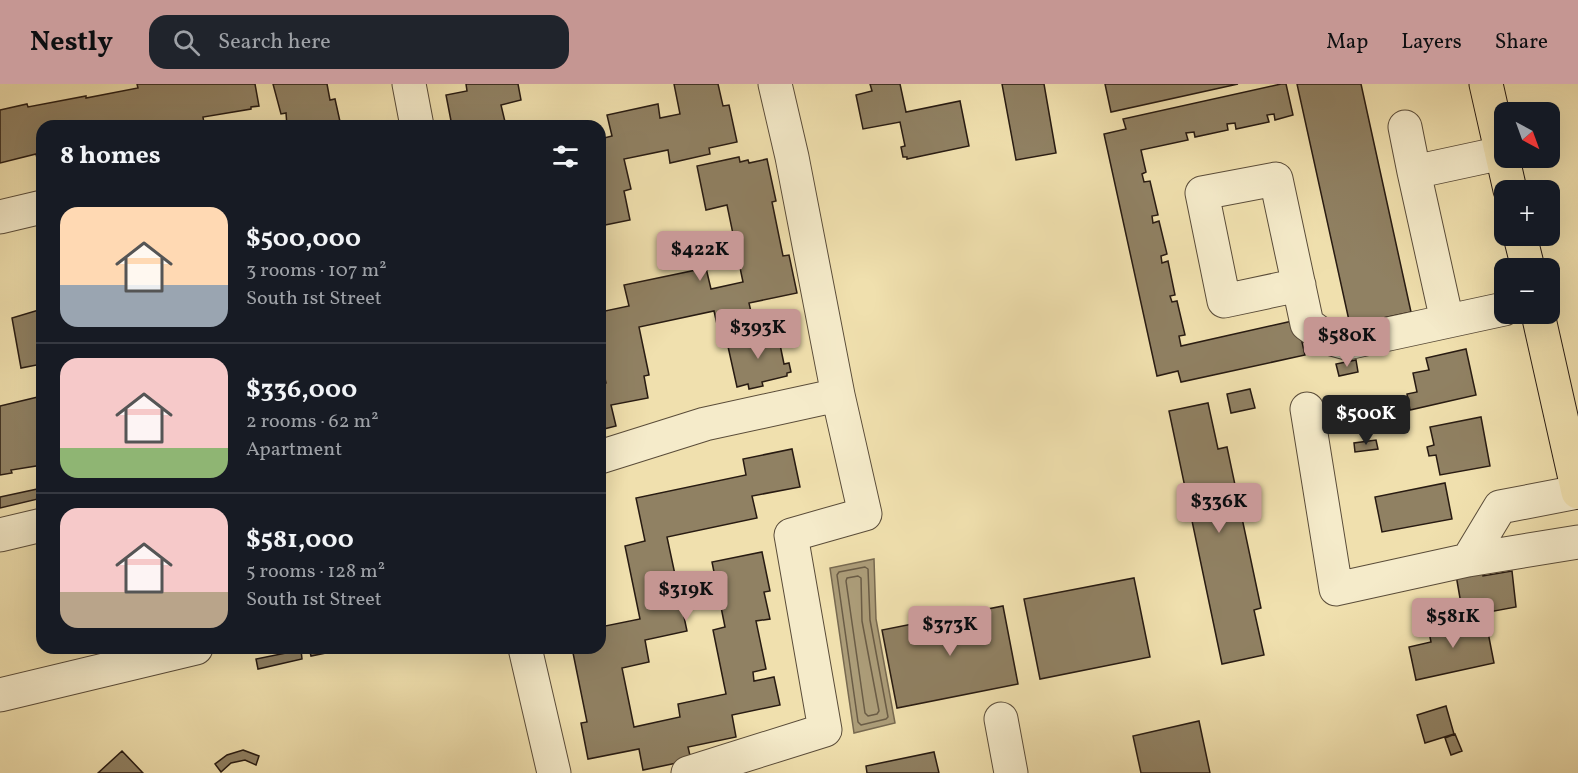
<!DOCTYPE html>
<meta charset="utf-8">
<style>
body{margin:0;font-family:Vollkorn,serif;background:#20242c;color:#f1f3f6;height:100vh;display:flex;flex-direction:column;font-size:22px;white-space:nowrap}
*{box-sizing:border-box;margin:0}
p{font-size:20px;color:#9ea1a6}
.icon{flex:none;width:33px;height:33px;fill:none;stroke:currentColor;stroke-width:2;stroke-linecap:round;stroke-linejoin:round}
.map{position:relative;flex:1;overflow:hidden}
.details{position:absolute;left:36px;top:36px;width:570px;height:534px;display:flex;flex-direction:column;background:#171b24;border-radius:18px;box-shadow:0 6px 24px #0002}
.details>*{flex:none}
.needle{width:39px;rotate:139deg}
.tools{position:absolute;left:1494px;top:18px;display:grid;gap:12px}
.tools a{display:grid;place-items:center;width:66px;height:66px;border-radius:12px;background:#171b24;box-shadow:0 6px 24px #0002;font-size:30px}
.price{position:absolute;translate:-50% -51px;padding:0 14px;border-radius:6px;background:#c59692;color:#111;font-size:20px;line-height:39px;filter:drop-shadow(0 2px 3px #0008)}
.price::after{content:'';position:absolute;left:50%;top:36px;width:18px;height:14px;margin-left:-9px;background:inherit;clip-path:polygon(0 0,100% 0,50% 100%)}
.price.on{background:#222;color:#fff}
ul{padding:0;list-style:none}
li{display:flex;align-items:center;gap:18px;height:150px;padding:0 24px}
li+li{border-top:2px solid #363941}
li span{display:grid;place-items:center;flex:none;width:168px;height:120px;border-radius:18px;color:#555}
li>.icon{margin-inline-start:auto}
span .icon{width:72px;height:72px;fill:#fffc;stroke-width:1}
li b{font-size:26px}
h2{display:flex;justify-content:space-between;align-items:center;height:72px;padding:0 24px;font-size:26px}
header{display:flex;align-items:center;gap:36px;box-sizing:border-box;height:84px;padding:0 30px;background:#c59692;color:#111}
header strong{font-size:28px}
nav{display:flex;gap:33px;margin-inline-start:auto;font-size:21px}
.search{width:420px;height:54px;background:#20242c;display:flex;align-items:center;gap:15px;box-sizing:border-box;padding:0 21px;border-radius:18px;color:#9ea1a6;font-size:22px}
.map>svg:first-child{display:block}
.water{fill:#ac9d79;stroke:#776950;stroke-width:1.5}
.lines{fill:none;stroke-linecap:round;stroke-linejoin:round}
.shore{stroke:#6a5c46;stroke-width:1.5}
.building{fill:#908163;stroke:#281b12;stroke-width:1.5}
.minor-casing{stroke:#5a4c39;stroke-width:35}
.major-casing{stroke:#281b12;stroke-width:35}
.minor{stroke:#f5ebca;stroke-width:33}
.major{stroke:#f0e0ae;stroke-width:33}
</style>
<header>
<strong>Nestly</strong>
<div class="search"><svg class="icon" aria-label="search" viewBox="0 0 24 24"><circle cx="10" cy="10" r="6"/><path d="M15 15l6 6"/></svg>Search here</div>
<nav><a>Map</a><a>Layers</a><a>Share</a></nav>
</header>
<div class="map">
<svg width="1578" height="689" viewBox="0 0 1578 689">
<rect width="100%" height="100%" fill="#f0e0ae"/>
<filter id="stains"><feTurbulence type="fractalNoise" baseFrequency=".00333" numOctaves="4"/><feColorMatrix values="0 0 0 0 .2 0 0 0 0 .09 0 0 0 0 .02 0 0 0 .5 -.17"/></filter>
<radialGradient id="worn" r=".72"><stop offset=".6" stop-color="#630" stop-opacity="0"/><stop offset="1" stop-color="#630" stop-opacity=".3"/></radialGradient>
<path class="water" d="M874,475L876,535L895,639L854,649L830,484Z"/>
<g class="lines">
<path class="shore" d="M865,483L868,485L870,536L888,633L886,635L861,641L858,638L837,491L839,488Z
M858,492L861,494L862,537L879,627L877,630L868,632L865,629L846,497L847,494Z"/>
</g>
<path class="building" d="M137,0H255L259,22L251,23V25L203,33L204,39L195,42H42V73L37,74L36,70L0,79V26L27,20L28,23L86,12V14L138,4Z
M273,0H327L330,16L335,15L341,42H287L286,29L281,30Z
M466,0H518L521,16L501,21L506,42H452L446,11L467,7Z
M674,0H718L723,22L729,21L737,58L709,64L710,70L670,79L668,66L624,75L631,105L624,107L630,136L600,142V55L612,52L607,31L658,20L660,34L680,30Z
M870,0H900L906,28L960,17L969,62L907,75V73H903L901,63L905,62L900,38L863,45L856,11L872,7Z
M1002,0H1044L1056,69L1016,76Z
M1105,0H1238L1111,28Z
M1281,0H1286L1293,31L1275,36L1274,30L1267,31L1269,38L1236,45L1235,39L1227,40L1228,46L1195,53L1194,48L1186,49L1188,56L1141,66L1146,88L1142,90L1144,98L1150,97L1158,131L1152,132L1153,139L1159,137L1167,170L1161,172L1162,179L1168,177L1175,211L1170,212L1172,218L1177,217L1185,251L1179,252L1181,262L1297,236L1305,271L1181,298L1178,287L1157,292L1104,50L1126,45L1123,35Z
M1297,0H1361L1411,228L1350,241Z
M739,73L740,78L748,76L749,79L767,75L776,117L772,118L783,172L789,171L797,209L749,219L754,241L719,249L714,227L639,243L649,291L644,292L648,314L611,321L616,342L600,346V301L606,299L600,272V228L629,222L624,201L706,184L711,205L743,198L727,121L706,126L697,82Z
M42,225V280L21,284L12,234Z
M777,246L784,280L789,279L791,288L787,289V292L762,298L763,302L749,305L748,300L737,303L727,258Z
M1466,265L1476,311L1410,326L1407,310L1417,308L1413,289L1429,286L1426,274Z
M1356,276L1358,288L1339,292L1336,280Z
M1250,305L1255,324L1231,329L1227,310Z
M42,312V381L11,386L12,389L0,391V322Z
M1208,319L1218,365L1227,363L1261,524L1254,526L1264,571L1222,580L1169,327Z
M1481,333L1490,382L1440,391L1436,371L1429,372L1427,363L1434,361L1430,343Z
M1376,356L1378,365L1355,368L1354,359Z
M792,365L800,403L752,412L757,434L667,453L687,547L645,556L649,578L622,584L634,643L680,633L678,620L726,610L713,546L725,543L712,478L762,468L770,507L764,508L770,535L756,537L766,585L753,588L754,597L774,593L780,621L732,631L736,653L688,663L691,676L643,686L639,665L588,675L581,639L587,638L572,564H600V543L640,535L625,462L645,457L636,414L746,391L743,375Z
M1445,399L1452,435L1382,448L1375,413Z
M42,404V414L0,424V413Z
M1482,486L1483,492L1512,487L1516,523L1473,531L1470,519L1461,520L1456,491Z
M1134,494L1150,573L1040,595L1024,515Z
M1003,522L1018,600L897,624L882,546Z
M1459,531L1460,538L1485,533L1494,579L1416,596L1409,563L1431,558L1428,543L1453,538L1452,532Z
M309,564H350L311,572Z
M301,566L302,575L258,585L256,575Z
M1446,622L1454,650L1425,659L1417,631Z
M1199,637L1210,689H1141L1133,652Z
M1455,650L1462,667L1451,671L1445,654Z
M243,666L259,672L256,681L245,676L231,679L221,688L215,680L227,671Z
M122,667L143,689H98Z
M934,668L939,689H867L866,682Z"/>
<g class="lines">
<defs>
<path id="minor" d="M409,0L417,42
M775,0L792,73L838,311
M1405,43L1414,88
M0,133L42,123
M1299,201L1224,217L1202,109L1276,95L1307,240L1325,253L1347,259L1504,225
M1447,237L1414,88L1502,69
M1307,325L1336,505L1468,476L1578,458
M600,373L705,340L838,311L865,430L791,451L825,646L688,689
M0,451L42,441
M1468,476L1500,423L1578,408
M525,564L554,689
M0,611L196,564
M1001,635L1011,689"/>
<path id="major" d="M1486,0L1510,106
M1520,152L1528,184
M1538,230L1578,408"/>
</defs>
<use href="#minor" class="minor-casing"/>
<use href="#major" class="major-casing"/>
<use href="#minor" class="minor"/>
<use href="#major" class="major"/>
</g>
<rect width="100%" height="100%" filter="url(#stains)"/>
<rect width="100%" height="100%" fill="url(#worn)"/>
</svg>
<div class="tools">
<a><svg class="needle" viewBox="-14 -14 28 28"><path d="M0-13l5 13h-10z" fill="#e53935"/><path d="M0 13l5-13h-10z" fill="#9ea1a6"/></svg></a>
<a>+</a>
<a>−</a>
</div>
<b class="price" style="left:700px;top:198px">$422K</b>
<b class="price" style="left:758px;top:276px">$393K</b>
<b class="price" style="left:1347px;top:284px">$580K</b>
<b class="price on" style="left:1366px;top:362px">$500K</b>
<b class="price" style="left:1219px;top:450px">$336K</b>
<b class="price" style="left:686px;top:538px">$319K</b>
<b class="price" style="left:1453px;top:565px">$581K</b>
<b class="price" style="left:950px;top:573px">$373K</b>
<section class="details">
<h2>8 homes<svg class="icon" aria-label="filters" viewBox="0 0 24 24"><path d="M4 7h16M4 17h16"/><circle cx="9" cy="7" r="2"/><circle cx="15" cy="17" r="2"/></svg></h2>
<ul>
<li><span style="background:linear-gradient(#ffd9b3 65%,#9aa5b1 0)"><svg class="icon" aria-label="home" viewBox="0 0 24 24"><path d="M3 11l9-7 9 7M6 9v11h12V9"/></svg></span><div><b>$500,000</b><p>3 rooms · 107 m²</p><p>South 1st Street</p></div></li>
<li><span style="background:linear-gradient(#f6c9c9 75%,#8fb573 0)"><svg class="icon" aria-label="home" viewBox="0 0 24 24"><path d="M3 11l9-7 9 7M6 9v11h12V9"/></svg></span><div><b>$336,000</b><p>2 rooms · 62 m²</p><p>Apartment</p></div></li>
<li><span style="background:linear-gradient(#f6c9c9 70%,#b9a48a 0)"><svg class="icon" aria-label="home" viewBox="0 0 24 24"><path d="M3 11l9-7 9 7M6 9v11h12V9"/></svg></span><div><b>$581,000</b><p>5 rooms · 128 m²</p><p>South 1st Street</p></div></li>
</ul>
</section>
</div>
